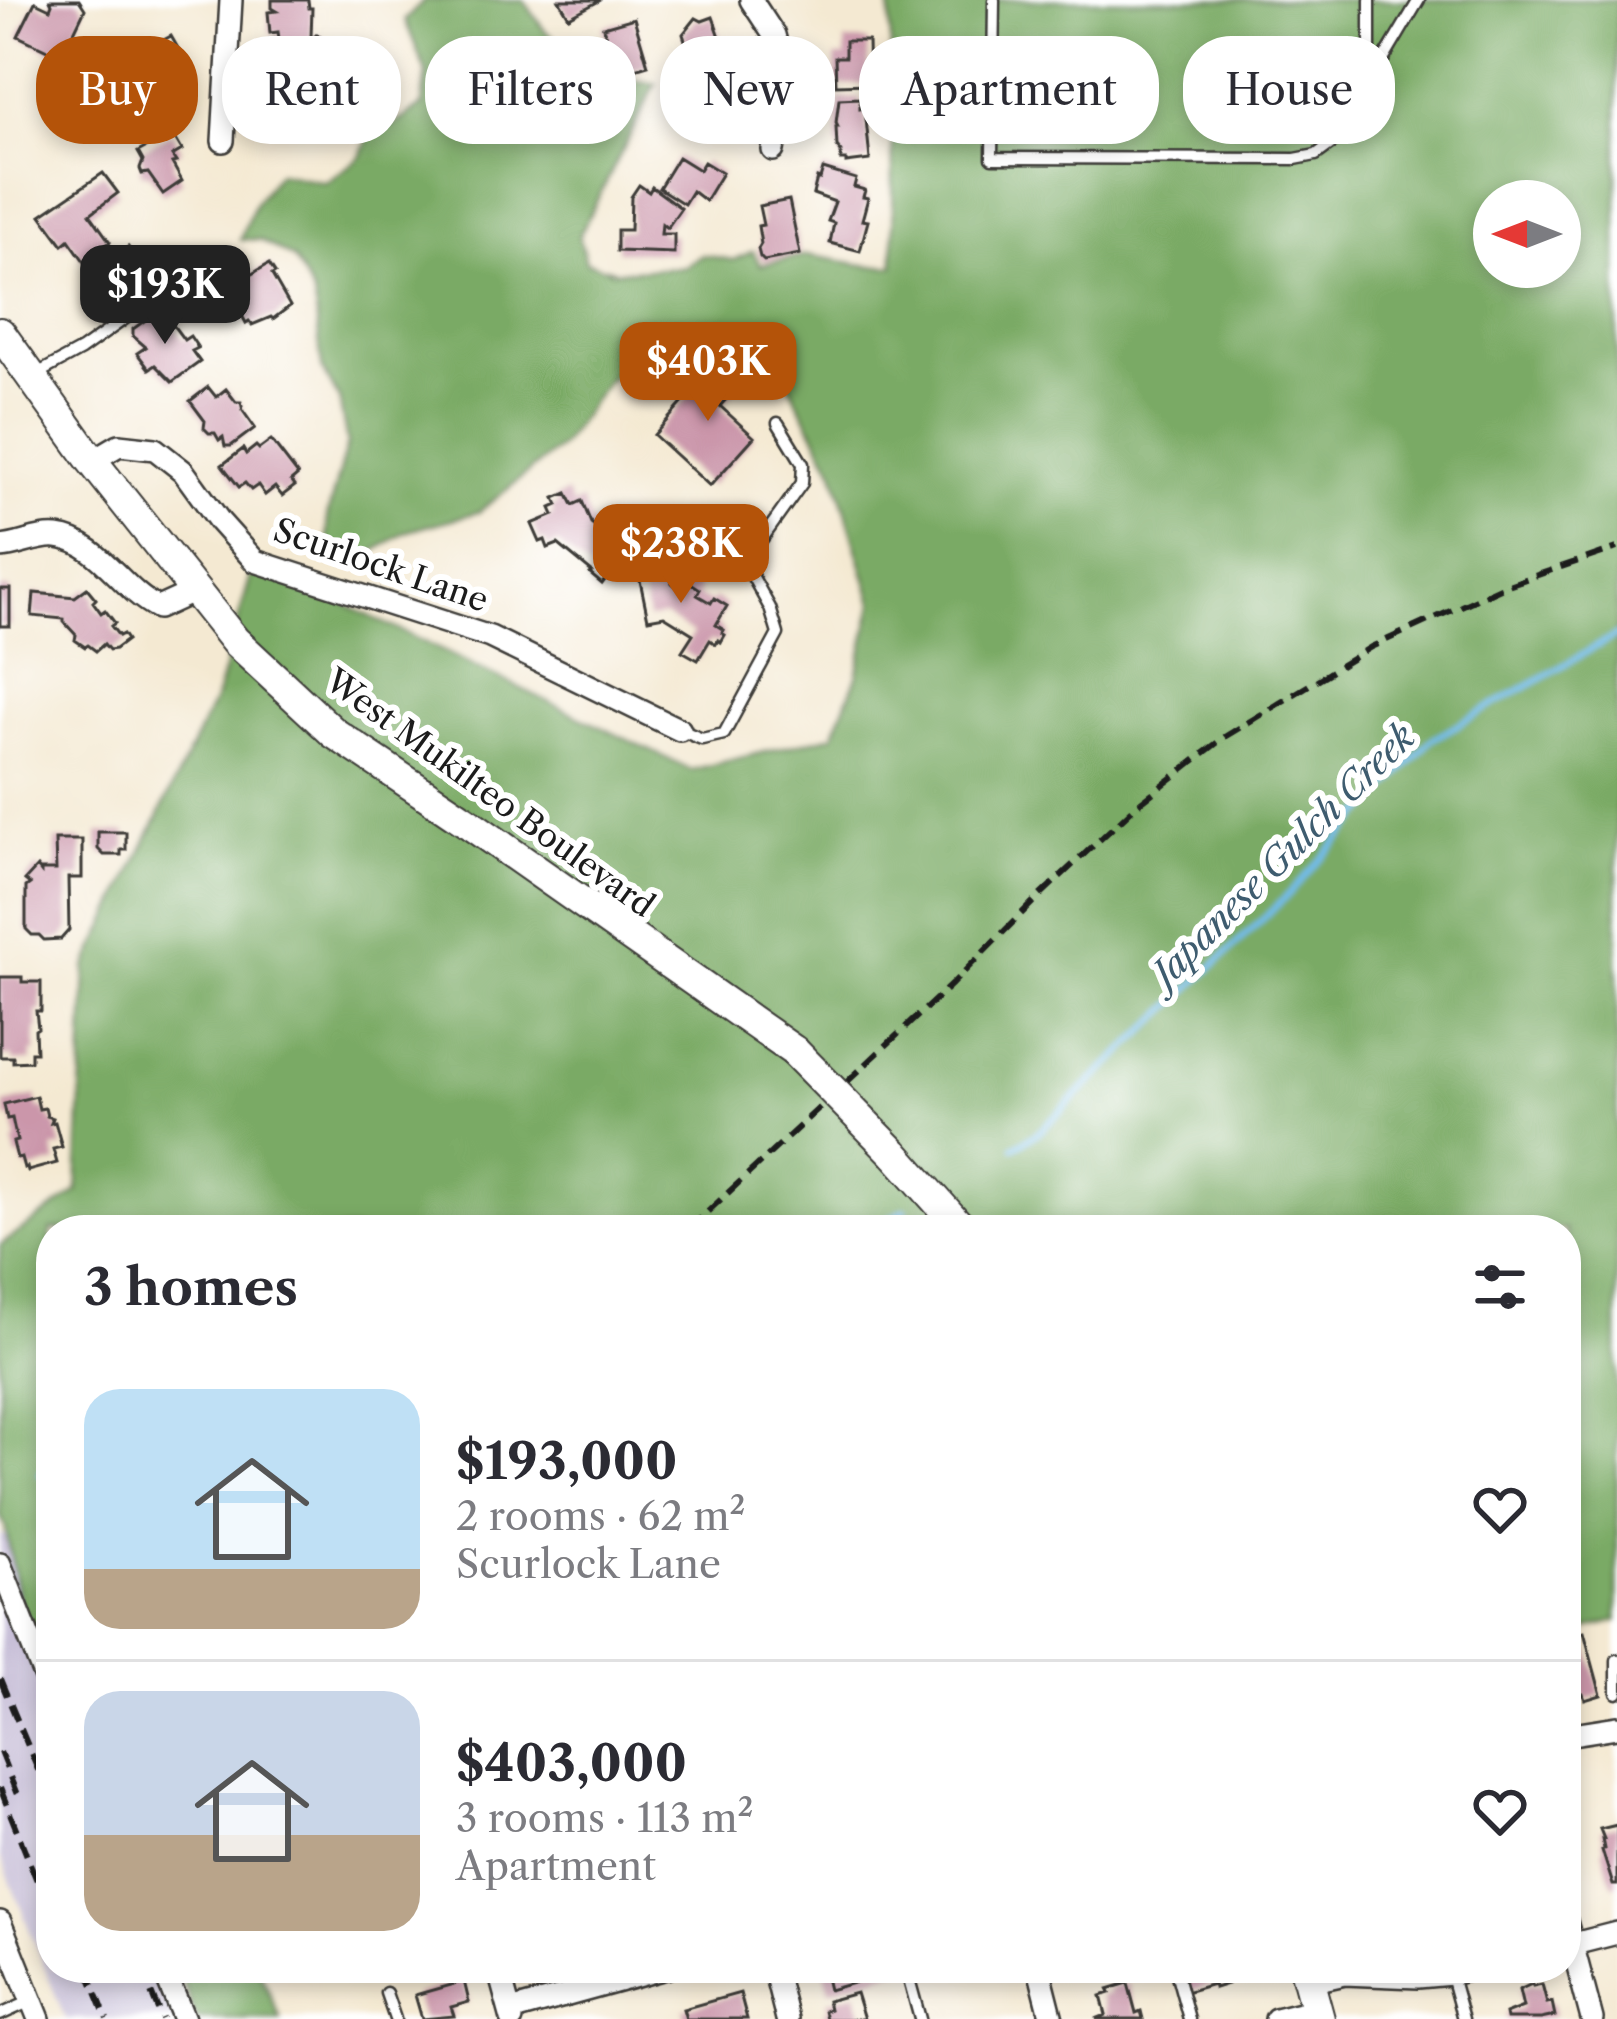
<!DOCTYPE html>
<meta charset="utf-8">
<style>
body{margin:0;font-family:"Libre Caslon Text",serif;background:#f7f7f7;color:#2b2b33;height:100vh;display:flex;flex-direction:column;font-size:45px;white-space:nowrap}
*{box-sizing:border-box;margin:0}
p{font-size:39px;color:#7c7c81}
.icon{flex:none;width:66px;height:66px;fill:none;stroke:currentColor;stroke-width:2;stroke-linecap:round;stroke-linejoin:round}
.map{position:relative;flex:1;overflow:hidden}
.details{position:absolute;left:36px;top:1215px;width:1545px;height:768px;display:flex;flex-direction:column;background:#fff;border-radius:48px;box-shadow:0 6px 18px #0003}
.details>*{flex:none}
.banner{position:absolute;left:36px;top:36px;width:1545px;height:108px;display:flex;gap:24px}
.needle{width:78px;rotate:270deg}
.controls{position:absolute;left:1473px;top:180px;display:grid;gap:24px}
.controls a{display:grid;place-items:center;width:108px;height:108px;border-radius:50%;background:#fff;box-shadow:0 6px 18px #0003;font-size:60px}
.price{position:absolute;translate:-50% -102px;padding:0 27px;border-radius:24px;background:#b45309;color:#fff;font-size:39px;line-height:78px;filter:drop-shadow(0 3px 6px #0008)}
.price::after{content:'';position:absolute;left:50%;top:72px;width:36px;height:27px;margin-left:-18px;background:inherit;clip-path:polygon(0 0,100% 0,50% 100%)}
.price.active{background:#222;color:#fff}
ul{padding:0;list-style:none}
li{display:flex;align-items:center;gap:36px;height:300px;padding:0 48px}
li+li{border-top:3px solid #e1e1e2}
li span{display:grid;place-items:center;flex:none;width:336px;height:240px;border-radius:36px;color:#555}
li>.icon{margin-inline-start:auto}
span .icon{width:144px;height:144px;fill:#fffc;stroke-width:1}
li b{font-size:51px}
h2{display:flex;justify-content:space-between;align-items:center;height:144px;padding:0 48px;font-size:51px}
.tag{padding:0 42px;border-radius:48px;background:#fff;box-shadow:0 6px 18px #0003;font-size:42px;line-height:108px}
.tag.active{background:#b45309;color:#fff}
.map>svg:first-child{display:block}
.industrial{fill:#c8bfd8}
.forest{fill:#7aaa65;stroke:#4b6340;stroke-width:3;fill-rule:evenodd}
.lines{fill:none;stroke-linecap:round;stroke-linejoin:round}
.stream{stroke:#72bceb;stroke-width:6}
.building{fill:#cb96aa}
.lane-casing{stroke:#3c3b37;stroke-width:15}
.street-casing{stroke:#3c3b37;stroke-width:26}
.secondary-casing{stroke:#3c3b37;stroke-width:34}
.lane{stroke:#fff;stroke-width:10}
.street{stroke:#fff;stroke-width:21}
.secondary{stroke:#fff;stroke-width:30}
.rail{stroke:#1c1c1c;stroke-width:6;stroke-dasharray:18 9;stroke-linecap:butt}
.secondary-bridge-casing{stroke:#3c3b37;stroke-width:34;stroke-linecap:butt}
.secondary-bridge{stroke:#fff;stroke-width:30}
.labels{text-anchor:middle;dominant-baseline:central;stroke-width:12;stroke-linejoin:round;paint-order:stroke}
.street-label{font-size:33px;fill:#1c1c1c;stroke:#fff}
.water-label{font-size:36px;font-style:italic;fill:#3e5c6f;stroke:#fff}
</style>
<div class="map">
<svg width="1617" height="2019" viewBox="0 0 1617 2019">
<rect width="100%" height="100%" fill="#fff"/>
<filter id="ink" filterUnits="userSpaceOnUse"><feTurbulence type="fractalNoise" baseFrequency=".00833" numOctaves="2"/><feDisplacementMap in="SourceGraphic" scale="24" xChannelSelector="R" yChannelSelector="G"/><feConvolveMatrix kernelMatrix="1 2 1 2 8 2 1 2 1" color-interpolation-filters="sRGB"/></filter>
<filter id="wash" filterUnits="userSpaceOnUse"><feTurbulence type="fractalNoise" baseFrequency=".004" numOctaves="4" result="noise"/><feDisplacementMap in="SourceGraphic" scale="48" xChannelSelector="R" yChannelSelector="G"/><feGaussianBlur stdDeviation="2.7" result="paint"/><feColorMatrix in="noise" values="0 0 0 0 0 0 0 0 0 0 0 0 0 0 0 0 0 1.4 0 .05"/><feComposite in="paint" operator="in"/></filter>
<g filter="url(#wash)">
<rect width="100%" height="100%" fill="#f4e9d2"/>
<path class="industrial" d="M51,1515V1968H157L178,2019H65L0,1856V1536Z"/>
<path class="forest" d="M425,0H524L545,31L565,47V55L589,88L625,79L656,84L579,236L586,262L616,271L685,267L702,255L734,260L753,251L760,265L807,255L870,266H894L890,0H1617V1621L1566,1634V1230H51V1620L24,1625L5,1526L0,1515V1245L77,1192L86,967L217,694L255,561L691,770L833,735L857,676L873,603L834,471L770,348L682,330L660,337L607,381L561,446L479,512L405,532L364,558L351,562L328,552L327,517L347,443L339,399L322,368L314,296L294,259L260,240L240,239L255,203L278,173L326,182L361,157L373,125H393L422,106L426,72L405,20ZM1494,201H1560V267H1494Z
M177,1968H258L281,2019H197Z"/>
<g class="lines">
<path class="stream" d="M1014,1147L1039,1132L1288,895L1431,740L1617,635
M870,1230L905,1210
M40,1474L51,1472"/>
</g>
<g id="blocks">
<path class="building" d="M50,0H79L85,9L62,57L18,36L35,2L50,9L52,4Z
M272,0H308L309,8H312L311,37L313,38L317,34L345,57L321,84L297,65L277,66V62H271L270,39L279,38L278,32L270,33L268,12L277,11L272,8Z
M559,0H601L569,17Z
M713,17L730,65L721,68L718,74L712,71L696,76L683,34L696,18L702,21Z
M634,18L648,65L618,74L603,27Z
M171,36L183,57L157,72L167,91L163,93L173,112L149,125L144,116L137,120L109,69Z
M845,41H868L869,84L836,85L835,57H845Z
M860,98V109L865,108L870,160L846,163V160H841V152L837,147L836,127H838L836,123L839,99Z
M172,133L182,150L172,156L176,162L172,163L182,181L163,194L148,173L142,174L140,169L143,161L138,152Z
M678,157L699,170L704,162L722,173L705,201L692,191L684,204L659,188Z
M823,169L856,179L854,187L865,190L863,197L868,198L862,220L868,221L860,251L830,243L834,223L828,221L835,202L813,194L817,178L820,179Z
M103,173L118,193L90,214L110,242L84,261L69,240L63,245L41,215Z
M639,185L649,192L652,187L681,208L667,228L662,224L661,234H674V253L617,251V230H630L631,197Z
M789,200L800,254L764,261L760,257L758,249L761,244L758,226L763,225L759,206Z
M128,247L153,281L133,296L126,288L112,299L93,274Z
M269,264L275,273L272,275L290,306L273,319L271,317L252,325L249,321L246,323L239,310L244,307L233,285Z
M161,309L184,340L190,336L198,348L192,351L200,362L172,382L155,365L149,369L137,353L146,347L133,336V329Z
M727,353L750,373L720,406L754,437L710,486L654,435Z
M208,387L216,397L226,389L236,402H241L243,411L255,428L231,446H225L223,437L219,440L215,433H209L204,428L205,421L190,401Z
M271,440L298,475L291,481L295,486L282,496L275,487L265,495L258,485L251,490L245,483L239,487L222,465L243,449L246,454L256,446L259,449Z
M567,493L573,505L582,501L591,523L606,534L610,528L621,536L623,533L642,547L634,557L630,554L614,576L610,573L602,584L590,574L592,572L558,544L548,548L545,540L540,542L532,524L554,515L551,508L558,505L555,498Z
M666,559L672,583L677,587L680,581L684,584L686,580L700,589L697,595L711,603L714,598L727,606L716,625L724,630L722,633L725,635L721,642L718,640L716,644L710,640L698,660L682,651L693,634L664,616L648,619L637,566Z
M87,588L96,599L93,602L101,613L105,610L115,623L111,626L119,636L123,634L127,640L115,649L109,650L104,644L96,651L88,645L85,647L75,640L76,635L64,622V619L32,616L34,593L75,597Z
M0,589H10V626H0Z
M98,832H126V850H121V855H104L98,849Z
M55,840H82V878H68L69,930L61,939L44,940L39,935H32L26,929V887L30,884L25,880L37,867L41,872V870H56Z
M0,977H22V982H41V1011H36L38,1028L35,1030L36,1052H31V1061L13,1062V1057H0Z
M36,1096L39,1109L45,1108L47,1116L53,1118L51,1123L55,1122L62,1147L53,1149L57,1163L28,1171L27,1167L24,1168L21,1157L17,1158L13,1142L17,1141L12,1118L7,1119L4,1104Z
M1584,1632L1601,1695L1585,1700L1583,1694L1568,1698L1566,1637Z
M1617,1825V1885H1613L1602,1850L1604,1849L1602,1839H1604L1600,1829Z
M827,1968H899V1970L829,1990L824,1969Z
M1184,1968H1242L1244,1975L1226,1980L1227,1984L1214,1988L1213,1984L1186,1992L1179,1969Z
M464,1981L469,2002L451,2007L454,2016L422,2019L415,1995Z
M1128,1983L1136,2013L1141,2011L1143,2019H1096L1106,2015L1101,1996L1110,1993L1108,1989Z
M1532,1984L1533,1986L1542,1984L1547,2003L1552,2002L1555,2016L1541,2019H1506L1505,2014L1523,2007L1519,1990Z
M740,1993L747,2019H686L683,2009Z
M856,1993L864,2019H826L824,2011L829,2009L827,2001Z"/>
</g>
</g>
<g filter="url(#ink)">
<use href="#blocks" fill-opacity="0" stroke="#3c3b37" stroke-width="3"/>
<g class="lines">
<defs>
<path id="lane" d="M994,0L992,158L1295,159L1316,155L1335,141L1419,0
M1370,0V79
M35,375L81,350L196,268
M680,730L702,739L724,734L778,634L770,608L750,572L752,553L802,483L803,464L778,423
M1617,1660V1693
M906,1968L920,2019
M1175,1968L1189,2019
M1451,1976L1463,2019
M386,1993L395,2019
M0,2015L31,2001"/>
<path id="street" d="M751,0L774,35L786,81L773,150
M223,141L231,0
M92,461L119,445L155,449L183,471L220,522L255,561L490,637L680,730
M0,547C19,546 39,535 57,537C100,542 120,589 158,608L195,591
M0,1564L51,1693
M1566,1735L1617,1727
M1566,1921L1592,2019
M0,1922L39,2019
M1566,1946L1617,1933
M163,1968L184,2019
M498,1968L512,2019
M774,1968L787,2019
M1039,1968L1052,2019
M1309,1982L1345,1974L1418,1977L1451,1974L1475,1968
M510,2011L666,1968
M1276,2019L1317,2009"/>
<path id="secondary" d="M0,333L92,461L235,641L334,733L470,824L794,1051
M894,1153L963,1230
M1305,1968L1319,2019"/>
</defs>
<use href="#lane" class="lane-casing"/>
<use href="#street" class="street-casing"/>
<use href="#secondary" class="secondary-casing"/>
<use href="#lane" class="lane"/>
<use href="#street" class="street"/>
<use href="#secondary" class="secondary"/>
<path class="rail" d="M688,1230L952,984L1035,900L1137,805L1226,736L1371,647L1505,586L1617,548
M0,1679L51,1801
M0,1752L20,1802
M0,1788L51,1916
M86,1968L107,2019
M141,1968L162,2019"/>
<defs>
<path id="secondary-bridge" d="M794,1051L894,1153"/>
</defs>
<use href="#secondary-bridge" class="secondary-bridge-casing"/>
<use href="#secondary-bridge" class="secondary-bridge"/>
</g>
</g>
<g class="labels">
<g class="street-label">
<text transform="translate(381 565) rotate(19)">Scurlock Lane</text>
<text transform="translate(490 793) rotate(36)">West Mukilteo Boulevard</text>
</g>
<g class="water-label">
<text transform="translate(1283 855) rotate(-45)">Japanese Gulch Creek</text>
</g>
</g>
</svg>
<div class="controls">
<a><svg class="needle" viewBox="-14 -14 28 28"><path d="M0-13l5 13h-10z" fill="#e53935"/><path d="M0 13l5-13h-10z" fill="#7c7c81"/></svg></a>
</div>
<b class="price active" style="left:165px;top:347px">$193K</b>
<b class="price" style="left:708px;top:424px">$403K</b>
<b class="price" style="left:681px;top:606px">$238K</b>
<div class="banner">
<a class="tag active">Buy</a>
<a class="tag">Rent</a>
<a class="tag">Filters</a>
<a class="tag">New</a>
<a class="tag">Apartment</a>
<a class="tag">House</a>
</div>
<section class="details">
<h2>3 homes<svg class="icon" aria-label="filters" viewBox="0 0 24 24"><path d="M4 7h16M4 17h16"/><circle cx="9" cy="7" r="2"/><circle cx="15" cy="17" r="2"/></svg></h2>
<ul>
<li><span style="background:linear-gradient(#bfe0f5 75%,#b9a48a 0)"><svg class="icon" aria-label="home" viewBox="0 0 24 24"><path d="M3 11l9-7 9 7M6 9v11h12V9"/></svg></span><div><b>$193,000</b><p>2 rooms · 62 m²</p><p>Scurlock Lane</p></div><svg class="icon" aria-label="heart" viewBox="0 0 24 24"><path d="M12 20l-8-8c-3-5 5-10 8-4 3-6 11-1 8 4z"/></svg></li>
<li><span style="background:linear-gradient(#c9d6e8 60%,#b9a48a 0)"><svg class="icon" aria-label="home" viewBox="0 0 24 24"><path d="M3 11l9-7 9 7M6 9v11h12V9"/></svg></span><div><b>$403,000</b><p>3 rooms · 113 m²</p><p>Apartment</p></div><svg class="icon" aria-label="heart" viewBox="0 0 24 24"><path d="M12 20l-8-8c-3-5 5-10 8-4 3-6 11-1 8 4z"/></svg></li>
</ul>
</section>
</div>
